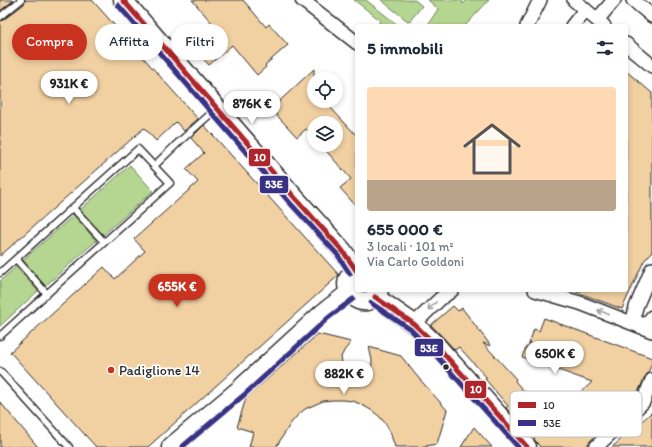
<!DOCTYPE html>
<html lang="it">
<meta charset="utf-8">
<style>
body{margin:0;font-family:Itim,sans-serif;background:#f6f6f7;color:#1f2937;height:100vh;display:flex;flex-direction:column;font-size:15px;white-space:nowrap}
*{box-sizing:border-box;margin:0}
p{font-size:13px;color:#747a83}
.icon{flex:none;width:22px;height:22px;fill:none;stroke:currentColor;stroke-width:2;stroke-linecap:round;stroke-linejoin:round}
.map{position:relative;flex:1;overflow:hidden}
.drawer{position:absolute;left:355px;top:24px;width:273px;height:268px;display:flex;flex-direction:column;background:#fff;border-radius:4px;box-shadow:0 2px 6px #0003}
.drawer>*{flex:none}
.top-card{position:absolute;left:12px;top:24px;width:283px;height:36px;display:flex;gap:8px}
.fabs{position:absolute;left:307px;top:72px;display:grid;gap:8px}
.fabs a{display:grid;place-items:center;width:36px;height:36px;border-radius:50%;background:#fff;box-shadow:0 2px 6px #0003;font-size:20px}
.price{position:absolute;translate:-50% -34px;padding:0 9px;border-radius:14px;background:#fff;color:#222;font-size:13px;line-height:26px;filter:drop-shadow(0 1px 2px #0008)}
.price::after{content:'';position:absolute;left:50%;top:24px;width:12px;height:9px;margin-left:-6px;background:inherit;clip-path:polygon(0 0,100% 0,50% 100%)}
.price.on{background:#c8321e;color:#fff}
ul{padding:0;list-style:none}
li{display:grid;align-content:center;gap:8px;height:212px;padding:0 12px}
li+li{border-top:1px solid #e0e1e3}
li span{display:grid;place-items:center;height:124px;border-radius:4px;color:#555}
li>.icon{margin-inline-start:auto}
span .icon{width:72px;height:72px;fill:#fffc;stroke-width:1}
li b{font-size:17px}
h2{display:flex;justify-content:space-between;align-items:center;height:48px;padding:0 12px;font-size:17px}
.pill{padding:0 14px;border-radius:18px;background:#fff;box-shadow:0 2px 6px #0003;font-size:14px;line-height:36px}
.pill.on{background:#c8321e;color:#fff}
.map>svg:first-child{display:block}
.green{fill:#b4d690;stroke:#70805e}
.building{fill:#f1d0a2;stroke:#2b2b2b}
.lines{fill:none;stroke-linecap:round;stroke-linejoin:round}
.lane-casing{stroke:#2b2b2b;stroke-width:9}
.street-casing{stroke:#2b2b2b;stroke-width:16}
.secondary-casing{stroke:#2b2b2b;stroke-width:21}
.lane{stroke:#fff;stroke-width:6}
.street{stroke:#fff;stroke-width:13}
.secondary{stroke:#fff;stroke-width:18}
.bus-1-casing{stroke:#fff;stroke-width:8}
.bus-2-casing{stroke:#fff;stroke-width:8}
.bus-1{stroke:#ae262b;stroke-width:5}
.bus-2{stroke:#393185;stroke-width:5}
.oneway{stroke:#a0a0a0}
.bus-dot{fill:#2b2b2b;stroke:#fff;stroke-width:1.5}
.poi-dot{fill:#c8321e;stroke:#fff;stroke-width:1.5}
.labels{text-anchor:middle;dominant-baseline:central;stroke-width:3.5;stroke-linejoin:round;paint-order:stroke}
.poi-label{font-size:14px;fill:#2b2b2b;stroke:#fff;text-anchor:start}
.key{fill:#fff;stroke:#bfbfbf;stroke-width:1}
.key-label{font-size:11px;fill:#2b2b2b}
.line-badge{stroke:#fff;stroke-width:1.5}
.badge-label{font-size:11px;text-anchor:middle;font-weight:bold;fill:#fff}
</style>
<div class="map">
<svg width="652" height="447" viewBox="0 0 652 447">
<rect width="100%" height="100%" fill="#fff"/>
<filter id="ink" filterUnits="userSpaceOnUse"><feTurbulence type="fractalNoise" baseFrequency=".025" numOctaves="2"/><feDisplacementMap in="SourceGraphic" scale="8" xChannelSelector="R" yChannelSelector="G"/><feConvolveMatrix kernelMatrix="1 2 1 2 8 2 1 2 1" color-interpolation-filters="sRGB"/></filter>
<g filter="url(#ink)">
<path class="green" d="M354,0H366L399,26H378L380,20Z
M381,0H415L422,6L409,22Z
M428,0H462L463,4L467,0H489L465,26H427L438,9Z
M130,165L153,191L103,235L80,210Z
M74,215L96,241L45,286L23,260Z
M16,267L38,291L0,326V281Z"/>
<path class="building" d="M0,0H14L0,11Z
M25,0H92L198,119L184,131L176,122L156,141L144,128L0,256V21L3,20L24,4Z
M192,0H243L266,27L269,24L288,45L265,65L266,67L257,75L232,45L209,65L189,43L212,23Z
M314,69V101H337L330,107L357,136V207L340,188L351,179L321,145H336V123H314V137L306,129L297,137L271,109Z
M626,71L652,93V252L644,261L638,274L622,309L574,291L575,290H626Z
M204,125L339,275L148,447H96L10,352L104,267L115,279L145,251L134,239L198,182L186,169L204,153L191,138Z
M453,306L458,311L462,308L491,346L483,343L516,379L515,381L551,423L553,421L563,433L580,416L576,411L577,410L571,402L592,382L522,357L526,347H528L534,329L539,331L544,318L652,358V363L648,373L645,377L640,388L633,400L631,399L628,405L609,399L598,411L609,424L590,441L588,444V447H540L534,439L535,437L521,421L519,422L506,408L508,406L485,379L487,378L459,347L455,350L431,325Z
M318,334L351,342L344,351L341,357L343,368L355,370L371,375L372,360L369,347L401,356L416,375L447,410L437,444L426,446L427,447H395L390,432L385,423L379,416L371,410L362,405L353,401L343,400H333L323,401L305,409L298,415L291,423L276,447H249L253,432L237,427L246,398Z
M0,402L38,447H0Z
M652,412V447H612L641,422Z
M474,427L492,447H461Z"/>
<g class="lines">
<defs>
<path id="lane" d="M0,17L21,0
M154,166L179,142L216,109
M73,208L104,242
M16,259L47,294
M0,273L138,149L170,183L0,336
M0,371L69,447"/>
<path id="street" d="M302,0L357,43
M574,0L604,26
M633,0L652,16
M597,20L614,0
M527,26L540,0
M572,26L585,10
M626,44L652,66
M535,290L580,303L652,331
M414,324L440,299L452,290
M639,326L634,316L636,307L652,269
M639,326L649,322L652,317
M596,447L643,402L652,380"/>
<path id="secondary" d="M123,0L295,198L342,250L356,270
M357,270C329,287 368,318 379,290
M375,297L414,324L436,345L527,447
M171,447L239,390L323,313L349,293"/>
</defs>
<use href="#lane" class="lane-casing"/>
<use href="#street" class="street-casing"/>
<use href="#secondary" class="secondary-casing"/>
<use href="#lane" class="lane"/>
<use href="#street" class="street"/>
<use href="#secondary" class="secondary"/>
<defs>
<path id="bus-1" d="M123,0L295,198L342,250L356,270
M375,297L414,324L436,345L527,447"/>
<path id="bus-2" d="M118,5L290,203L337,254L350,274
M371,303L410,329L431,350L518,447
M182,447L244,395L328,318L353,299"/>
</defs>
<use href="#bus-1" class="bus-1-casing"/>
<use href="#bus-2" class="bus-2-casing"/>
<use href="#bus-1" class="bus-1"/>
<use href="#bus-2" class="bus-2"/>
</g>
<defs><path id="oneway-shaft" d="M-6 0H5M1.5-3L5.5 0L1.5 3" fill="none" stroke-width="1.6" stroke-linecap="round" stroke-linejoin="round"/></defs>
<g class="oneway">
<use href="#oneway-shaft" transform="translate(432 306) rotate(136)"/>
<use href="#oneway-shaft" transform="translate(603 312) rotate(-159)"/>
</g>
</g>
<circle class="bus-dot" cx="446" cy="367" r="3.5"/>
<circle class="poi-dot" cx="111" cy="370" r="4"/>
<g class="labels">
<g class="poi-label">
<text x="119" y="370">Padiglione 14</text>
</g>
</g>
<rect x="510" y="391" width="132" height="46" rx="6" class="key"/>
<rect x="518" y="402" width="18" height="6" fill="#ae262b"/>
<rect x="518" y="420" width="18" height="6" fill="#393185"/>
<g class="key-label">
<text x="543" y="409">10</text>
<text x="543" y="427">53E</text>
</g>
<g class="line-badge">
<rect x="248" y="148" width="23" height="19" rx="4" fill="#ae262b"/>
<rect x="259" y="175" width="30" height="19" rx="4" fill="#393185"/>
<rect x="414" y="338" width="30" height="19" rx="4" fill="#393185"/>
<rect x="464" y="380" width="23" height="19" rx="4" fill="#ae262b"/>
</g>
<g class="badge-label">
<text x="260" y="161">10</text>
<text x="274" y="188">53E</text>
<text x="429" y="352">53E</text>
<text x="476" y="393">10</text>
</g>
</svg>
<div class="fabs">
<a><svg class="icon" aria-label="locate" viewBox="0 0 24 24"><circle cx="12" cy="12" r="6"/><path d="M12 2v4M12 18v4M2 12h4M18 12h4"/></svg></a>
<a><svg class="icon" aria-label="layers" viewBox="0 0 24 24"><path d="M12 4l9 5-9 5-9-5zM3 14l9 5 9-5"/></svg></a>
</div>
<b class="price" style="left:69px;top:105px">931K €</b>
<b class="price" style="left:252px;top:125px">876K €</b>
<b class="price on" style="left:177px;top:308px">655K €</b>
<b class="price" style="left:555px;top:375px">650K €</b>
<b class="price" style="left:344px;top:395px">882K €</b>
<div class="top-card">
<a class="pill on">Compra</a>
<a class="pill">Affitta</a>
<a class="pill">Filtri</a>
</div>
<section class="drawer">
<h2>5 immobili<svg class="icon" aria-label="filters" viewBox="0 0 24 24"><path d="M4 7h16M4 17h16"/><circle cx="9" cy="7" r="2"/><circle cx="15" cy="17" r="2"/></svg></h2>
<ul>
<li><span style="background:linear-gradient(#ffd9b3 75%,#b9a48a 0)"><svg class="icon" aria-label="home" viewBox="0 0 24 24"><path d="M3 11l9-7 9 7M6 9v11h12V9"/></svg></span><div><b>655 000 €</b><p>3 locali · 101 m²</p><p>Via Carlo Goldoni</p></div></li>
</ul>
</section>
</div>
